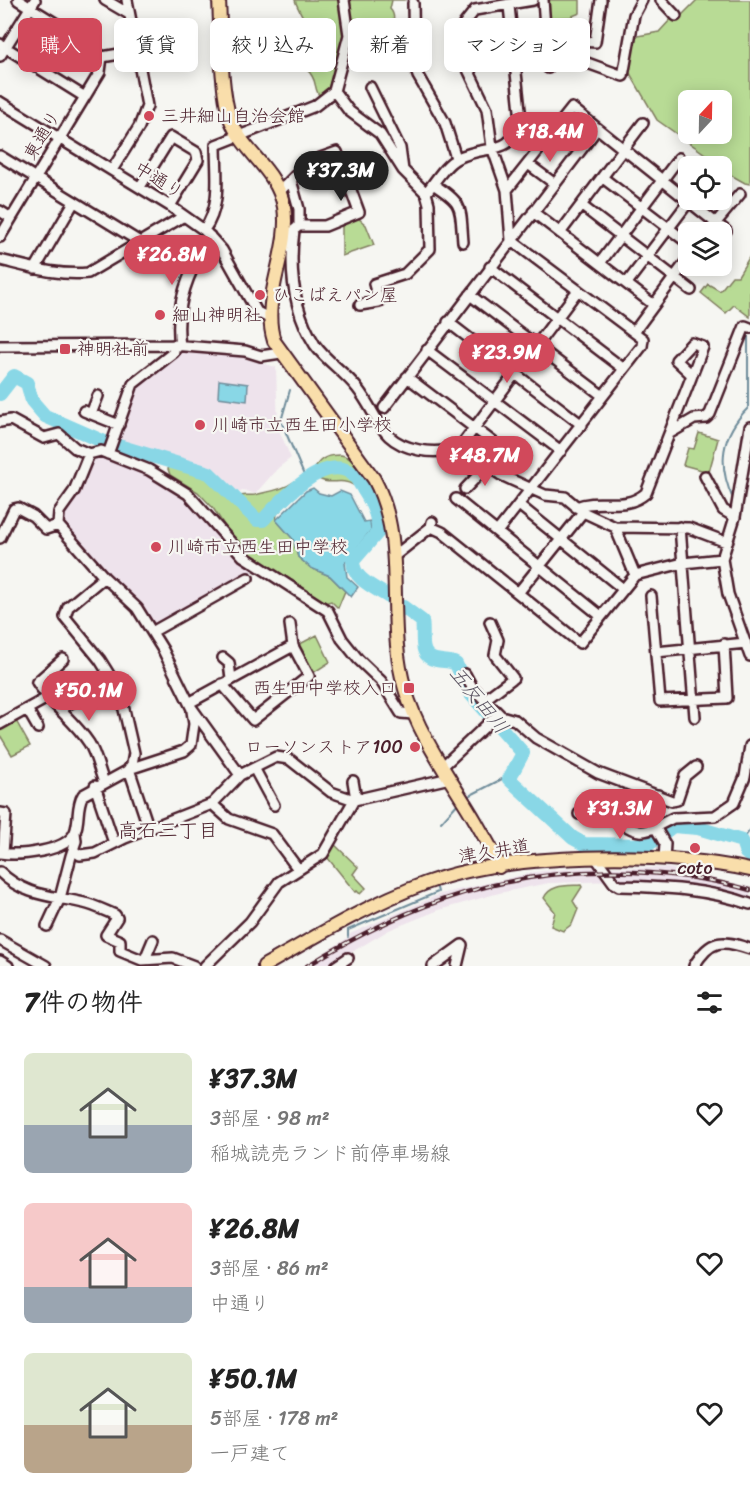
<!DOCTYPE html>
<html lang="ja">
<meta charset="utf-8">
<style>
body{margin:0;font-family:Sriracha,"Klee One",sans-serif;background:#f6f6f6;color:#222;height:100vh;display:flex;flex-direction:column;font-size:22px;white-space:nowrap}
*{box-sizing:border-box;margin:0}
p{font-size:20px;color:#767676}
.icon{flex:none;width:33px;height:33px;fill:none;stroke:currentColor;stroke-width:2;stroke-linecap:round;stroke-linejoin:round}
.map{position:relative;height:966px;overflow:hidden}
.drawer{display:flex;flex-direction:column;background:#fff;flex:1}
.drawer>*{flex:none}
.hud{position:absolute;left:18px;top:18px;width:714px;height:54px;display:flex;gap:12px}
.needle{width:39px;rotate:22deg}
.tools{position:absolute;left:678px;top:90px;display:grid;gap:12px}
.tools a{display:grid;place-items:center;width:54px;height:54px;border-radius:9px;background:#fff;box-shadow:0 3px 15px #0003;font-size:30px}
.price{position:absolute;translate:-50% -51px;padding:0 14px;border-radius:21px;background:#d1495b;color:#fff;font-size:20px;line-height:39px;filter:drop-shadow(0 2px 3px #0008)}
.price::after{content:'';position:absolute;left:50%;top:36px;width:18px;height:14px;margin-left:-9px;background:inherit;clip-path:polygon(0 0,100% 0,50% 100%)}
.price.current{background:#222;color:#fff}
ul{padding:0;list-style:none}
li{display:flex;align-items:center;gap:18px;height:150px;padding:0 24px}
li span{display:grid;place-items:center;flex:none;width:168px;height:120px;border-radius:9px;color:#555}
li>.icon{margin-inline-start:auto}
span .icon{width:72px;height:72px;fill:#fffc;stroke-width:1}
li b{font-size:26px}
h2{display:flex;justify-content:space-between;align-items:center;height:72px;padding:0 24px;font-size:26px}
.tag{padding:0 21px;border-radius:9px;background:#fff;box-shadow:0 3px 15px #0003;font-size:21px;line-height:54px}
.tag.current{background:#d1495b;color:#fff}
.map>svg:first-child{display:block}
.built{fill:#eee3ec}
.green{fill:#b8db95;stroke:#817d60;stroke-width:1.5;fill-rule:evenodd}
.water{fill:#89d7e6;stroke:#708d9b;stroke-width:1.5}
.lines{fill:none;stroke-linecap:round;stroke-linejoin:round}
.stream{stroke:#708d9b;stroke-width:2}
.river{stroke:#89d7e6;stroke-width:14}
.minor-casing{stroke:#4a1f2b;stroke-width:14}
.major-casing{stroke:#4a1f2b;stroke-width:16}
.minor{stroke:#f6f6f2;stroke-width:9}
.major{stroke:#f9deab;stroke-width:12}
.rail-casing{stroke:#4a1f2b;stroke-width:4.5}
.rail{stroke:#f6f6f2;stroke-width:2;stroke-dasharray:7;stroke-linecap:butt}
.poi-dot{fill:#d1495b;stroke:#f6f6f2;stroke-width:2}
.labels{text-anchor:middle;dominant-baseline:central;stroke-width:4.5;stroke-linejoin:round;paint-order:stroke}
.poi-label{font-size:18px;fill:#4a1f2b;stroke:#f6f6f2;text-anchor:start}
.street-label{font-size:18px;fill:#4a1f2b;stroke:#f6f6f2}
.water-label{font-size:20px;font-style:italic;fill:#5d5663;stroke:#f6f6f2}
.neighbourhood-label{font-size:20px;fill:#4a1f2b;stroke:#f6f6f2}
</style>
<div class="map">
<svg width="750" height="966" viewBox="0 0 750 966">
<rect width="100%" height="100%" fill="#f6f6f2"/>
<filter id="ink" filterUnits="userSpaceOnUse"><feTurbulence type="fractalNoise" baseFrequency=".0167" numOctaves="2"/><feDisplacementMap in="SourceGraphic" scale="12" xChannelSelector="R" yChannelSelector="G"/><feConvolveMatrix kernelMatrix="1 2 1 2 8 2 1 2 1" color-interpolation-filters="sRGB"/></filter>
<g filter="url(#ink)">
<path class="built" d="M182,351L240,357L276,367L278,428L291,458L278,468L255,494L244,490L237,494L206,467L117,439L137,385Z
M100,456L145,472L193,505L234,556L257,570L154,627L141,605L69,533L63,512L81,489L90,458Z
M586,867L668,868L750,887V901L616,881L549,883L499,893L439,910L389,930L328,966H303L349,937L350,934L440,894L535,872Z"/>
<path class="green" d="M295,0H405H392L390,9C398,17 392,35 385,42L361,39L343,41L327,93L321,98C314,90 317,84 312,76C301,57 284,71 268,72L252,54L253,47C264,47 273,51 284,51C293,51 300,47 309,49C318,34 299,15 295,0Z
M547,0H580V13L570,17L548,18Z
M697,0H750V184L745,183L729,174L722,179V166H712L715,161L657,120L628,70L633,37L659,32L671,19L680,17ZM688,100H722V134H688Z
M358,218L366,225L374,245L342,256V224Z
M750,256V317L734,305L726,313L701,293L708,284L720,291L732,276H738Z
M699,433L718,439L709,472L683,465L688,448L694,449Z
M341,455C353,457 356,468 363,477L353,485C341,477 330,486 319,479L315,468C320,457 330,455 341,455Z
M173,460L204,469L236,497C243,494 248,496 255,495C269,491 281,491 295,481L303,487L277,514L276,520L293,539L298,557L311,568L330,576L345,591L338,608L331,601L321,604L237,545L213,508L198,492L170,475L168,469Z
M317,635L330,662L313,673L299,647L300,644Z
M15,719L30,746L12,755L0,735V728Z
M334,844L358,867L353,874L366,888L360,894L357,891L355,892L327,857Z
M581,885L582,887L573,901L578,909L572,924L563,931L551,926L555,912L544,898C550,884 567,886 581,885Z"/>
<path class="water" d="M219,380L248,384L247,401L218,397Z
M313,488L319,493L331,496L340,491L350,495L364,522L370,521L371,530L345,563L347,577L358,587L351,597L330,576L311,568L298,557L293,539L276,520L306,491Z"/>
<g class="lines">
<path class="stream" d="M290,390L281,421L306,480
M733,499C717,464 721,435 748,408V335
M467,797L502,779H509
M441,822L459,802
M742,841L750,830
M348,937V930L438,892L437,888"/>
<path class="river" d="M0,394L14,376L27,383L32,401L45,416L109,444
M115,445L209,473L257,520H263C279,503 320,457 348,471C355,474 359,482 363,489C371,501 379,517 378,532L353,561C353,580 376,588 389,597
M403,607L422,621C425,635 417,656 436,660C443,662 449,660 456,664L469,692L523,753L509,779L573,838L584,844L648,845L673,826L698,828L742,841L746,853L750,856"/>
<defs>
<path id="minor" d="M105,0L129,14
M344,0L349,35L334,91L349,111L380,134L403,170L426,193L429,204L430,249L405,274L374,284L379,302L360,305
M543,0L548,68
M601,0L595,42L581,41L579,60L623,76L634,15L642,0
M661,0L676,16
M413,3L414,64L418,76L445,123L456,158
M0,44L85,97
M0,56L35,0
M102,57L137,51
M370,87L400,148L403,170
M0,102L170,206L204,230L222,250L257,312L269,318
M0,156L140,242
M528,164L555,184
M112,170L139,127L147,106L127,0
M603,178L688,243
M433,184C464,204 460,206 463,242
M140,187L171,137L196,152L198,160L170,206
M507,190L572,108L726,231
M280,191L309,162L337,152L359,212L325,226H299V209L291,180
M426,193C435,182 445,164 458,158C488,143 510,158 521,120L509,6
M582,206L691,290
M0,211L11,218
M533,212L654,305
M299,226L294,230C289,269 293,310 315,345C326,361 345,372 357,388C380,417 378,442 419,450C434,453 446,452 460,447L578,290
M204,230C222,206 216,173 216,145L315,106L334,91
M708,232L740,194
M560,233L643,123
M0,237L100,72L102,57L89,44L18,0
M0,260C29,267 58,276 88,273L184,216
M600,263L679,158
M490,267L624,369
M35,269L74,202
M627,283L690,200
M470,295L603,396
M448,322L582,425
M634,332L688,259
M0,346L173,345L245,351L261,356L281,353
M180,346C174,304 189,271 210,236
M427,350L561,451
M407,377L514,458L505,470
M384,408L597,129
M84,411L119,425
M91,414L98,396
M0,422L11,420L44,438L59,434L75,448L89,454
M750,427L735,517L722,559L728,594L750,656
M670,433L694,419L706,418L710,414L745,326L750,328
M460,447L501,475L545,495L565,497L583,512L615,527L689,528L726,542
M108,454L133,384L174,352L173,345
M705,476L723,510L735,517
M465,489L486,467
M456,499L601,616
M519,505L623,589
M576,507C601,497 624,512 646,493L703,347L692,343L676,360L692,375
M431,527L442,532L580,643L635,575L683,563L722,559
M615,527L635,575
M680,527L695,717
M497,532L642,346L643,339L511,240L507,190L492,147L487,109L463,59L458,40L464,24L475,10L533,0
M0,538L14,509L18,508L33,516L46,529L58,525
M393,557L431,527L432,522
M518,593L583,512
M651,596L660,701L727,698L724,644
M152,632L248,578
M656,652L746,643
M223,658L229,663L231,679
M63,659L37,682C51,705 74,720 89,743C96,754 99,770 104,782
M465,674L472,687L501,716L515,720L536,738L598,773L672,801L677,800L685,776L696,767
M222,684L253,720L309,676L293,646L290,624
M484,700L513,678L495,655L498,640L490,622
M189,703L293,646
M27,709L38,728
M60,709L113,679
M0,724L47,698
M443,766L494,718L501,716
M254,768L274,805
M240,775L191,707L163,650L137,608L104,577L58,525L59,512L74,491L89,454L101,451L149,470L188,494L243,556L328,611L342,639L358,659L381,681L401,713L413,714
M353,781L356,799
M95,786L114,843
M212,804L229,819L272,834L298,869
M0,813L6,814L3,853
M579,814C588,814 599,813 607,816C625,822 635,839 655,827
M149,829L129,769L184,751L191,745L194,724L192,711
M652,829L650,809L658,795
M74,851L80,855L95,853L125,838L212,804L240,775L276,757L289,759L331,792L354,800L450,778
M0,853C18,856 67,852 75,832C80,820 76,806 83,795L127,771L132,764L134,753L120,692L100,660L65,617L68,607L104,577
M596,858L614,883L619,886C663,887 708,889 750,904
M664,859L665,844L655,827L673,818L715,816L734,803L745,777L750,746
M0,872C24,896 53,896 84,903C94,905 105,911 115,915L117,918L106,935L120,941V951L142,960L173,958L194,966
M47,926L60,898L71,856L76,841L75,832
M0,940L46,966
M145,959L153,940
M0,961L8,966
M205,966L250,922L279,882L323,854L354,800
M336,966L348,958
M433,966L462,945
M457,966L462,945
M694,966C710,939 722,939 750,949"/>
<path id="major" d="M219,0C221,34 220,87 230,118C242,152 277,169 284,207C291,252 260,297 274,341L374,479C409,544 384,620 405,689C419,737 451,779 476,822C484,837 494,851 499,867
M264,966C316,936 369,904 426,883C510,852 662,851 750,870"/>
</defs>
<use href="#minor" class="minor-casing"/>
<use href="#major" class="major-casing"/>
<use href="#minor" class="minor"/>
<use href="#major" class="major"/>
<defs>
<path id="rail" d="M307,966C410,902 511,867 633,872C673,874 712,879 750,890"/>
</defs>
<use href="#rail" class="rail-casing"/>
<use href="#rail" class="rail"/>
</g>
</g>
<g class="poi-dot">
<circle cx="149" cy="116" r="6"/>
<circle cx="260" cy="295" r="6"/>
<circle cx="160" cy="315" r="6"/>
<rect x="59" y="343" width="12" height="12" rx="3"/>
<circle cx="200" cy="425" r="6"/>
<circle cx="156" cy="547" r="6"/>
<rect x="403" y="682" width="12" height="12" rx="3"/>
<circle cx="415" cy="747" r="6"/>
<circle cx="695" cy="848" r="6"/>
</g>
<g class="labels">
<g class="poi-label">
<text x="161" y="116">三井細山自治会館</text>
<text x="272" y="295">ひこばえパン屋</text>
<text x="172" y="315">細山神明社</text>
<text x="77" y="349">神明社前</text>
<text x="212" y="425">川崎市立西生田小学校</text>
<text x="168" y="547">川崎市立西生田中学校</text>
<text x="397" y="688" text-anchor="end">西生田中学校入口</text>
<text x="403" y="747" text-anchor="end">ローソンストア100</text>
<text x="695" y="868" text-anchor="middle">coto</text>
</g>
<g class="street-label">
<text transform="translate(42 135) rotate(-59)">東通り</text>
<text transform="translate(159 180) rotate(32)">中通り</text>
<text transform="translate(494 851) rotate(-9)">津久井道</text>
</g>
<g class="water-label">
<text transform="translate(479 700) rotate(51)">五反田川</text>
</g>
<g class="neighbourhood-label">
<text x="168" y="830">高石三丁目</text>
</g>
</g>
</svg>
<div class="tools">
<a><svg class="needle" viewBox="-14 -14 28 28"><path d="M0-13l5 13h-10z" fill="#e53935"/><path d="M0 13l5-13h-10z" fill="#767676"/></svg></a>
<a><svg class="icon" aria-label="locate" viewBox="0 0 24 24"><circle cx="12" cy="12" r="6"/><path d="M12 2v4M12 18v4M2 12h4M18 12h4"/></svg></a>
<a><svg class="icon" aria-label="layers" viewBox="0 0 24 24"><path d="M12 4l9 5-9 5-9-5zM3 14l9 5 9-5"/></svg></a>
</div>
<b class="price" style="left:550px;top:163px">¥18.4M</b>
<b class="price current" style="left:341px;top:202px">¥37.3M</b>
<b class="price" style="left:172px;top:286px">¥26.8M</b>
<b class="price" style="left:507px;top:384px">¥23.9M</b>
<b class="price" style="left:485px;top:487px">¥48.7M</b>
<b class="price" style="left:89px;top:722px">¥50.1M</b>
<b class="price" style="left:620px;top:840px">¥31.3M</b>
<div class="hud">
<a class="tag current">購入</a>
<a class="tag">賃貸</a>
<a class="tag">絞り込み</a>
<a class="tag">新着</a>
<a class="tag">マンション</a>
</div>
</div>
<section class="drawer">
<h2>7件の物件<svg class="icon" aria-label="filters" viewBox="0 0 24 24"><path d="M4 7h16M4 17h16"/><circle cx="9" cy="7" r="2"/><circle cx="15" cy="17" r="2"/></svg></h2>
<ul>
<li><span style="background:linear-gradient(#dfe7d0 60%,#9aa5b1 0)"><svg class="icon" aria-label="home" viewBox="0 0 24 24"><path d="M3 11l9-7 9 7M6 9v11h12V9"/></svg></span><div><b>¥37.3M</b><p>3部屋 · 98 m²</p><p>稲城読売ランド前停車場線</p></div><svg class="icon" aria-label="heart" viewBox="0 0 24 24"><path d="M12 20l-8-8c-3-5 5-10 8-4 3-6 11-1 8 4z"/></svg></li>
<li><span style="background:linear-gradient(#f6c9c9 70%,#9aa5b1 0)"><svg class="icon" aria-label="home" viewBox="0 0 24 24"><path d="M3 11l9-7 9 7M6 9v11h12V9"/></svg></span><div><b>¥26.8M</b><p>3部屋 · 86 m²</p><p>中通り</p></div><svg class="icon" aria-label="heart" viewBox="0 0 24 24"><path d="M12 20l-8-8c-3-5 5-10 8-4 3-6 11-1 8 4z"/></svg></li>
<li><span style="background:linear-gradient(#dfe7d0 60%,#b9a48a 0)"><svg class="icon" aria-label="home" viewBox="0 0 24 24"><path d="M3 11l9-7 9 7M6 9v11h12V9"/></svg></span><div><b>¥50.1M</b><p>5部屋 · 178 m²</p><p>一戸建て</p></div><svg class="icon" aria-label="heart" viewBox="0 0 24 24"><path d="M12 20l-8-8c-3-5 5-10 8-4 3-6 11-1 8 4z"/></svg></li>
</ul>
</section>
